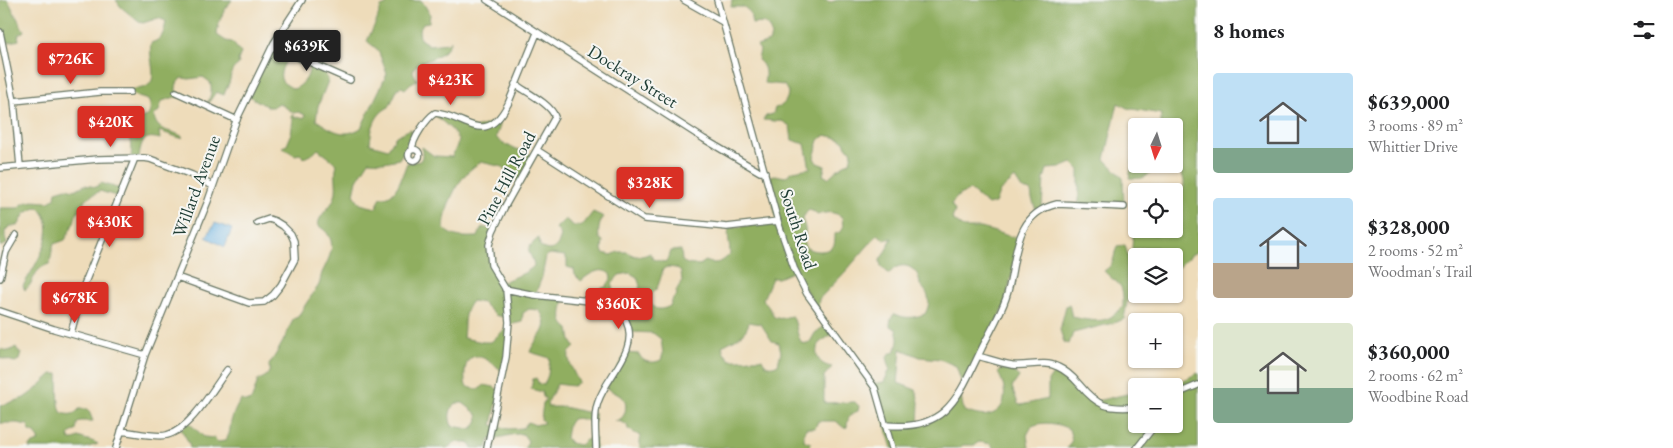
<!DOCTYPE html>
<meta charset="utf-8">
<style>
body{margin:0;font-family:"EB Garamond",serif;background:#f2f2f2;color:#202124;height:100vh;display:flex;flex-direction:column;font-size:19px;white-space:nowrap}
*{box-sizing:border-box;margin:0}
p{font-size:16px;color:#757577}
.icon{flex:none;width:28px;height:28px;fill:none;stroke:currentColor;stroke-width:2;stroke-linecap:round;stroke-linejoin:round}
.map{position:relative;flex:1;overflow:hidden}
.drawer{display:flex;flex-direction:column;background:#fff;width:475px}
.drawer>*{flex:none}
.needle{width:32px;rotate:184deg}
.buttons{position:absolute;left:1128px;top:118px;display:grid;gap:10px}
.buttons a{display:grid;place-items:center;width:55px;height:55px;border-radius:5px;background:#fff;box-shadow:0 1px 4px #0004;font-size:25px}
.price{position:absolute;translate:-50% -42px;padding:0 11px;border-radius:5px;background:#d93025;color:#fff;font-size:16px;line-height:32px;filter:drop-shadow(0 1px 2px #0008)}
.price::after{content:'';position:absolute;left:50%;top:30px;width:15px;height:11px;margin-left:-8px;background:inherit;clip-path:polygon(0 0,100% 0,50% 100%)}
.price.selected{background:#222;color:#fff}
ul{padding:0;list-style:none}
li{display:flex;align-items:center;gap:15px;height:125px;padding:0 15px}
li span{display:grid;place-items:center;flex:none;width:140px;height:100px;border-radius:5px;color:#555}
li>.icon{margin-inline-start:auto}
span .icon{width:60px;height:60px;fill:#fffc;stroke-width:1}
li b{font-size:21px}
h2{display:flex;justify-content:space-between;align-items:center;height:60px;padding:0 15px;font-size:21px}
main{display:flex;flex:1;min-height:0}
.map>svg:first-child{display:block}
.forest{fill:#90ae60;stroke:#58764a;fill-rule:evenodd}
.water{fill:#6ab1e1;stroke:#44778a}
.lines{fill:none;stroke-linecap:round;stroke-linejoin:round}
.minor-casing{stroke:#677563;stroke-width:8}
.minor{stroke:#fff;stroke-width:5.5}
.labels{text-anchor:middle;dominant-baseline:central;stroke-width:4;stroke-linejoin:round;paint-order:stroke}
.street-label{font-size:18px;fill:#1f3d34;stroke:#f6f6f2}
</style>
<main>
<div class="map">
<svg width="1198" height="448" viewBox="0 0 1198 448">
<rect width="100%" height="100%" fill="#f6f6f2"/>
<filter id="ink" filterUnits="userSpaceOnUse"><feTurbulence type="fractalNoise" baseFrequency=".02" numOctaves="2"/><feDisplacementMap in="SourceGraphic" scale="10" xChannelSelector="R" yChannelSelector="G"/><feConvolveMatrix kernelMatrix="1 2 1 2 8 2 1 2 1" color-interpolation-filters="sRGB"/></filter>
<filter id="wash" filterUnits="userSpaceOnUse"><feTurbulence type="fractalNoise" baseFrequency=".0096" numOctaves="4" result="noise"/><feDisplacementMap in="SourceGraphic" scale="20" xChannelSelector="R" yChannelSelector="G"/><feGaussianBlur stdDeviation="1.12" result="paint"/><feColorMatrix in="noise" values="0 0 0 0 0 0 0 0 0 0 0 0 0 0 0 0 0 1.4 0 .05"/><feComposite in="paint" operator="in"/></filter>
<g filter="url(#wash)">
<rect width="100%" height="100%" fill="#eedcba"/>
<path class="forest" d="M0,0H8C13,10 19,22 24,31L18,35L19,40L2,44L0,34Z
M116,0H232C223,11 218,21 217,35L226,41L232,42L241,53L238,60L239,64C229,71 232,74 229,83C227,87 225,91 224,95L216,92L206,106C210,98 213,91 210,82L203,77L189,79L183,78C177,81 176,84 176,91L185,97H175L162,101L159,111L154,116C157,134 172,129 183,137L180,138L159,131L160,139C142,134 141,143 139,158H131C133,138 132,135 112,135L113,129L117,120H122L124,123L130,125L141,118L148,116C151,110 151,105 148,100L135,96L131,92L133,89C166,89 147,63 151,43C163,39 164,33 166,21L158,18L143,23L139,22L121,7Z
M388,0L422,1L430,14L429,22L423,23L419,30L420,39L429,45L448,43L451,40C444,59 428,57 414,67L413,72L417,80L411,83L405,89L402,87L398,88L389,107C374,114 371,130 370,144L388,149L396,136L411,129L413,138L399,159L384,162L369,161L357,180L354,194L360,204L376,208L381,197C397,199 402,175 407,163L420,161L422,157V147L434,156L452,157L459,141L452,130L434,114H440L475,128L497,121L500,126L496,137C503,147 521,149 532,155L519,181L509,176L503,167L481,162C459,174 445,204 444,229C453,239 467,237 478,237L482,227L493,230L489,254L501,283C512,277 525,275 534,266C533,252 520,252 539,238L540,246C551,255 559,247 561,235L556,228L565,219L574,226H582L593,212L604,217C599,222 598,231 599,238L603,241L602,249L603,253L612,255L618,252H628C634,258 643,257 650,253L653,259L664,262L668,260L671,251L681,250L682,261C687,265 696,266 702,264L704,261C716,265 722,263 730,254C730,245 727,237 729,228L777,222L767,177L775,175L785,177L793,171L810,168L805,144L792,140L790,126L782,121C775,122 770,120 763,120L766,116L773,114L775,108C783,107 788,100 788,92L784,85L764,83C766,74 766,66 758,60L760,50L757,46L769,42C773,34 770,27 763,23L752,24L750,12L744,7H731L732,0H824L831,2L838,0H1198V251L1191,255L1174,271V256H1164L1157,247H1145L1132,249L1133,231L1155,235L1164,232L1165,229H1174V200H1179C1187,182 1186,178 1174,164V126H1161V114L1127,108L1118,103L1105,159L1123,178L1124,207L1079,203V170L1072,163L1060,168L1047,169L1044,179L1042,207L1036,210L1032,199L1031,191L1022,189L1015,178L1000,191L995,203L988,205L970,190L959,195L951,204L955,211L952,219L964,228H981L1020,239L1004,308L962,384L956,366L940,359L920,357L901,349L898,383L916,390L919,402L918,426C938,419 947,412 961,397L964,411C971,413 980,417 988,415C1009,411 1007,387 998,373L1002,369L1016,373L1019,377L1012,387L1018,404L1021,405L1048,399V381L1055,371L1092,402L1136,392V424H1174V386H1167C1178,384 1187,378 1198,373V448H1067L1072,440L1069,429C1057,423 1044,421 1032,426L1027,435L1029,448H993L991,444L979,442L974,445H963L959,448H892L872,384L884,382L890,369L887,357L889,354L894,352C899,343 899,339 896,329L890,326C890,321 891,318 894,314C906,319 913,318 925,314C931,303 930,294 920,285C920,267 900,258 889,274L881,266L880,260C885,253 888,246 892,238L884,240L878,234L846,271L819,299L818,310L794,271L778,278H772L763,299C766,305 772,310 773,316C780,321 784,317 792,316C798,325 795,335 803,344L810,342L815,333L827,324L834,333L819,343C813,355 819,365 832,367L824,376V403L855,402L859,406L858,411C850,414 847,418 847,427L844,428L836,421H818L815,428H806L804,432V440L807,442L811,443L809,448H640V436L628,429L627,425L622,422L614,421C625,420 627,410 625,400L619,395L606,388L626,353L639,354C642,363 653,364 661,360L663,354L661,339L653,333L630,332L624,315L638,307L639,302L637,296L640,286L637,277L630,273L619,275L612,283L615,295L613,306L595,302L596,290L606,287L611,279L610,274C601,266 589,274 581,281L575,275L574,269L567,267V260L565,256L550,254L546,256L542,277L535,295L564,300C562,312 558,322 569,329L571,341L575,347C574,348 570,352 569,353C567,360 575,376 579,382L573,386L557,384L547,404L548,407H563L595,414V422C587,421 580,417 572,419L568,425L566,438L570,443L580,445L586,440L595,438L596,448H525L528,441L523,434C511,433 502,439 490,438L487,448H472L470,444L467,442H457L447,448H190L189,443L181,429L189,423L204,437L214,438L218,442L225,441C231,433 229,431 231,422C233,414 236,407 241,400L247,402L252,399L258,380C266,377 271,374 269,365C279,350 287,335 293,319L298,317C304,306 310,298 317,288C321,283 320,278 322,273C327,262 336,248 329,236C327,231 321,228 318,225C319,215 329,209 333,201C340,189 333,177 337,164L318,149L314,153L304,158L300,154L295,155L282,147L287,145L291,135L293,119L291,117L293,114L294,117L304,118L305,115L299,112L294,113L279,103L273,107H268L249,96L273,47L284,52L289,57C284,62 278,75 282,81C284,84 291,87 293,89C302,87 310,76 309,67L319,69L323,67L328,81L318,106L316,120C332,130 343,139 361,128L387,74L378,50L367,41L377,20L381,7L386,5ZM825,135L838,138L844,141L846,147L851,150L852,154L850,162L844,164L842,167L838,169L828,178L823,175L825,166L817,163L814,158L819,140ZM809,210L815,212L817,215C826,212 834,211 842,217L843,228L840,232L835,234C835,237 835,242 834,245C830,253 810,253 805,246C803,243 804,238 805,235C806,229 804,224 802,219L806,213ZM667,267L676,268L681,272L682,281L676,291L677,295L673,299L670,306C661,311 650,311 651,298C651,292 655,291 657,288C659,284 662,274 663,269ZM472,301L483,303L495,315L508,318L509,325L522,322L523,313L529,309L539,310C554,329 535,337 530,352L550,358L548,375L544,385L539,384L536,378L533,379L531,389L542,392L543,397L546,399L543,403L541,419L544,423L535,425L528,422L523,428L509,429L492,425L499,390L494,387L484,385C480,391 473,389 466,386C464,380 465,376 465,370C469,344 491,361 503,372L509,330H504L491,342H483L463,338C465,323 462,313 472,301ZM749,322L761,324L772,341L779,343L781,352L778,364C771,368 765,367 762,359C751,358 741,361 730,360L724,353L722,346C733,340 746,336 749,322ZM457,403H463L477,414L478,420L474,427L470,429L452,426C448,418 449,407 457,403Z
M1136,157V164H1157C1147,176 1147,180 1129,178L1133,159Z
M101,183L121,189L119,197L100,191L85,199L80,210L76,215L74,222L65,240L54,244C51,250 52,257 49,264C31,270 36,282 25,290L23,286C35,265 62,228 38,207L25,213L18,226H10L5,231V237L7,244L2,246H0V208H18C28,198 36,202 49,202L55,198L56,191L66,188L74,190L85,185L96,187Z
M1125,245L1128,256V281L1136,280V289L1128,297L1124,319L1117,322L1073,333L1069,344L1064,342L1060,330L1066,306L1069,304L1072,317C1083,319 1100,324 1111,317C1115,314 1119,310 1123,307C1124,280 1119,287 1104,271C1115,264 1113,258 1117,246Z
M16,347L18,351L21,353L19,360L15,362L0,358V349L9,351Z
M52,374H58C59,386 57,401 61,412C68,416 75,415 79,409H88L93,421H80L77,424L76,431L72,432L68,435L70,440H74L78,437C85,440 92,440 98,444L85,448H29L31,445L38,442L39,438L35,433L30,431L28,425L17,423H0V406L24,398L35,390Z"/>
<path class="water" d="M215,223L232,229L225,247L206,237Z"/>
</g>
<g filter="url(#ink)">
<g class="lines">
<defs>
<path id="minor" d="M487,0L704,139L760,172H765
M684,0L723,22
M717,0L779,225L794,268L807,294L875,388L892,448
M0,32L14,101L20,166
M273,46L350,80
M176,92L237,120
M14,101L100,92H130
M408.5 155a5.5 5.5 0 1 1 11 0a5.5 5.5 0 1 1-11 0Z
M412,150C412,140 426,119 435,113C467,116 485,148 508,104L537,33
M537,150L644,219L727,227L778,221
M0,168L98,159L144,158L150,159L192,175L213,186
M177,277L249,303L264,302L273,295L281,285L295,259L294,241L291,234L283,226L275,221L269,219L257,223
M0,278L6,252L16,235
M505,289L535,295L607,303C617,307 621,311 626,321C640,350 607,375 598,402C593,416 596,433 596,448
M0,311L54,329L145,355
M71,333L84,285L135,158
M978,356C989,359 1001,363 1012,365C1027,367 1044,360 1058,367C1067,371 1073,377 1079,384C1098,407 1107,409 1136,407
M1174,395L1198,385
M885,425C947,432 958,397 981,350C989,333 1000,316 1006,298C1018,263 1010,215 1057,204L1124,207
M121,431C133,432 157,438 167,435C190,430 213,389 227,370
M116,448L145,355L208,201L236,121L274,43L302,0
M487,448L506,357L509,322L506,290L491,265L489,245L493,231L504,208L555,117C551,104 526,92 515,84
M1137,448L1156,424"/>
</defs>
<use href="#minor" class="minor-casing"/>
<use href="#minor" class="minor"/>
</g>
</g>
<g class="labels">
<g class="street-label">
<text transform="translate(633 76) rotate(32)">Dockray Street</text>
<text transform="translate(506 178) rotate(-62)">Pine Hill Road</text>
<text transform="translate(196 186) rotate(-70)">Willard Avenue</text>
<text transform="translate(799 229) rotate(72)">South Road</text>
</g>
</g>
</svg>
<div class="buttons">
<a><svg class="needle" viewBox="-14 -14 28 28"><path d="M0-13l5 13h-10z" fill="#e53935"/><path d="M0 13l5-13h-10z" fill="#757577"/></svg></a>
<a><svg class="icon" aria-label="locate" viewBox="0 0 24 24"><circle cx="12" cy="12" r="6"/><path d="M12 2v4M12 18v4M2 12h4M18 12h4"/></svg></a>
<a><svg class="icon" aria-label="layers" viewBox="0 0 24 24"><path d="M12 4l9 5-9 5-9-5zM3 14l9 5 9-5"/></svg></a>
<a>+</a>
<a>−</a>
</div>
<b class="price selected" style="left:307px;top:72px">$639K</b>
<b class="price" style="left:71px;top:85px">$726K</b>
<b class="price" style="left:451px;top:106px">$423K</b>
<b class="price" style="left:111px;top:148px">$420K</b>
<b class="price" style="left:650px;top:209px">$328K</b>
<b class="price" style="left:110px;top:248px">$430K</b>
<b class="price" style="left:75px;top:324px">$678K</b>
<b class="price" style="left:619px;top:330px">$360K</b>
</div>
<section class="drawer">
<h2>8 homes<svg class="icon" aria-label="filters" viewBox="0 0 24 24"><path d="M4 7h16M4 17h16"/><circle cx="9" cy="7" r="2"/><circle cx="15" cy="17" r="2"/></svg></h2>
<ul>
<li><span style="background:linear-gradient(#bfe0f5 75%,#7fa58c 0)"><svg class="icon" aria-label="home" viewBox="0 0 24 24"><path d="M3 11l9-7 9 7M6 9v11h12V9"/></svg></span><div><b>$639,000</b><p>3 rooms · 89 m²</p><p>Whittier Drive</p></div></li>
<li><span style="background:linear-gradient(#bfe0f5 65%,#b9a48a 0)"><svg class="icon" aria-label="home" viewBox="0 0 24 24"><path d="M3 11l9-7 9 7M6 9v11h12V9"/></svg></span><div><b>$328,000</b><p>2 rooms · 52 m²</p><p>Woodman's Trail</p></div></li>
<li><span style="background:linear-gradient(#dfe7d0 65%,#7fa58c 0)"><svg class="icon" aria-label="home" viewBox="0 0 24 24"><path d="M3 11l9-7 9 7M6 9v11h12V9"/></svg></span><div><b>$360,000</b><p>2 rooms · 62 m²</p><p>Woodbine Road</p></div></li>
</ul>
</section>
</main>
